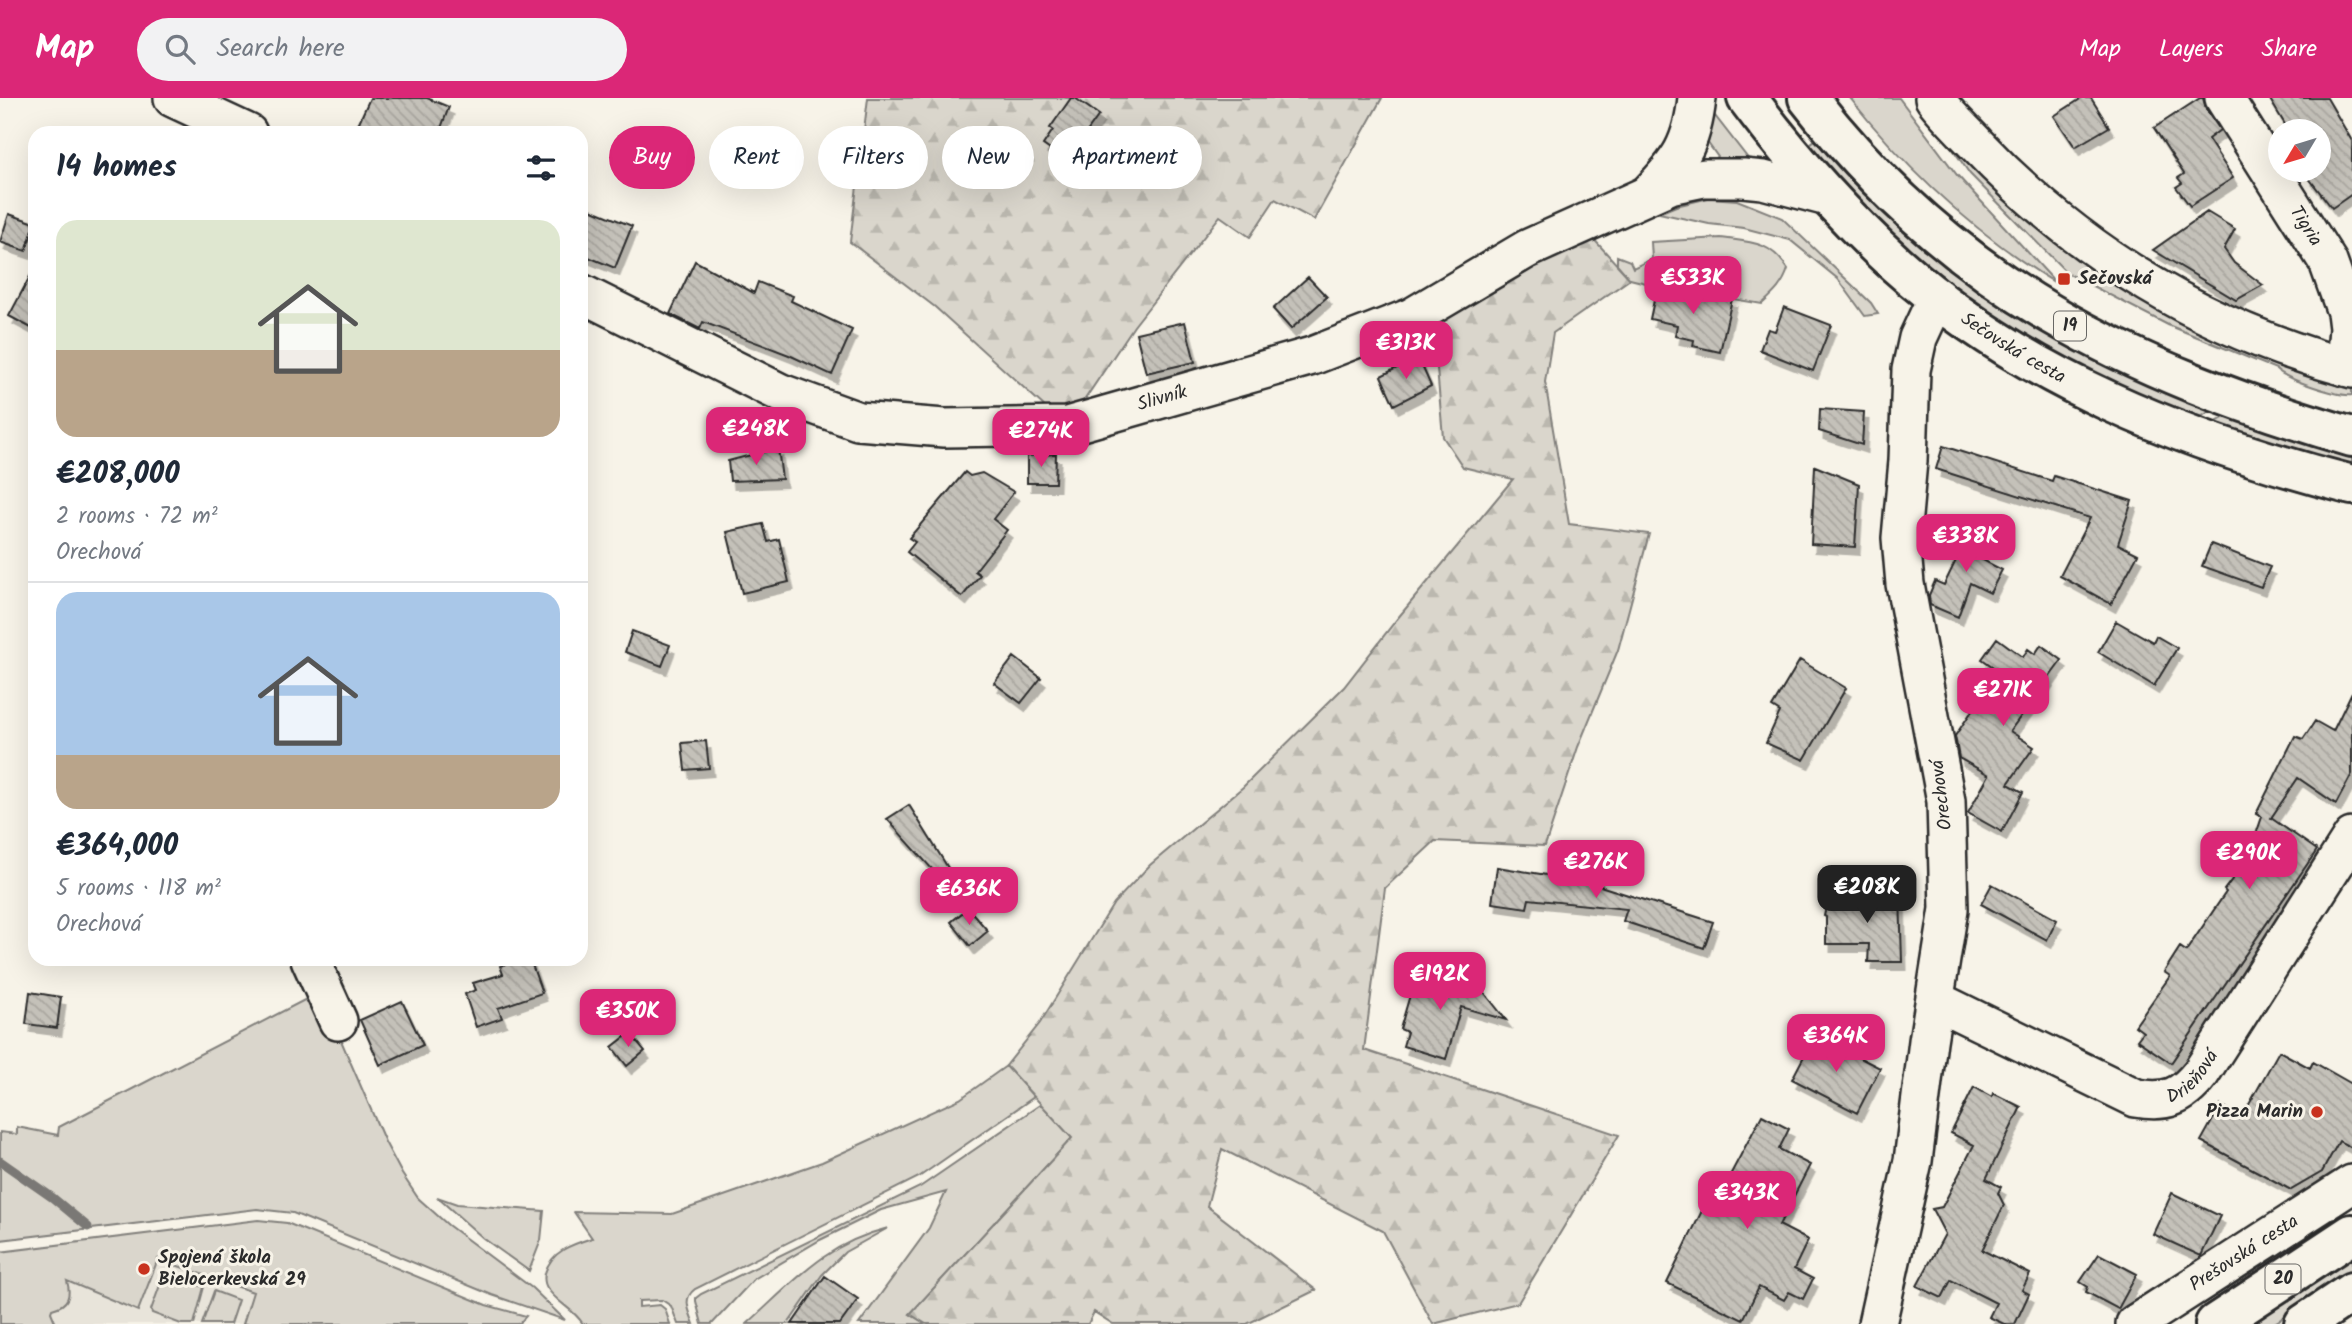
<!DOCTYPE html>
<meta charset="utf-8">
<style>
body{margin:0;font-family:Kalam,sans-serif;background:#f2f2f3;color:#1f2937;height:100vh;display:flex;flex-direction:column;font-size:26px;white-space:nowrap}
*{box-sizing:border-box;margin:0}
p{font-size:23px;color:#747a83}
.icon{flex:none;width:38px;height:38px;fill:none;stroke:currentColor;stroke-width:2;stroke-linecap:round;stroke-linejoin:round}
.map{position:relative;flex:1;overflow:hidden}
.sheet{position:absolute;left:28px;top:28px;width:560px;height:840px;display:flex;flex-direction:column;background:#fff;border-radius:21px;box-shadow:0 7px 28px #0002}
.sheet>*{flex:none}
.top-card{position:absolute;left:609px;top:28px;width:665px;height:63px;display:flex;gap:14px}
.needle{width:46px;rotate:232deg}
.tools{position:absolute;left:2268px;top:21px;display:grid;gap:14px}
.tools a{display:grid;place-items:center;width:63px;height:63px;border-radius:50%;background:#fff;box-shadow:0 7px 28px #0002;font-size:35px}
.price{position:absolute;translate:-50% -60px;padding:0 16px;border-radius:14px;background:#db2777;color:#fff;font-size:23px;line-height:46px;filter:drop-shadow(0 2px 4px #0008)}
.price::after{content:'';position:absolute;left:50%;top:42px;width:21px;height:16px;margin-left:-10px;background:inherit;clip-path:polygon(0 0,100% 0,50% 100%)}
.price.current{background:#222;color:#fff}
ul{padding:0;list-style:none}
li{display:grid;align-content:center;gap:14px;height:371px;padding:0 28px}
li+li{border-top:2px solid #e0e1e3}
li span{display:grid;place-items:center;height:217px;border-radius:21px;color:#555}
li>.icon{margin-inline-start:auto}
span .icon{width:126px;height:126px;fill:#fffc;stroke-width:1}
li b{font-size:30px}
h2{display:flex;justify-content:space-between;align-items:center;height:84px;padding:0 28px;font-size:30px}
.pill{padding:0 24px;border-radius:32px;background:#fff;box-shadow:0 7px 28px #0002;font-size:24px;line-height:63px}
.pill.current{background:#db2777;color:#fff}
header{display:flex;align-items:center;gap:42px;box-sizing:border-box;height:98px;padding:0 35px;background:#db2777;color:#fff}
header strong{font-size:33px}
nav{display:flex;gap:38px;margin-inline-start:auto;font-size:24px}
.search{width:490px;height:63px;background:#f2f2f3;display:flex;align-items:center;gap:18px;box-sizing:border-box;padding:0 24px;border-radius:38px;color:#747a83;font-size:26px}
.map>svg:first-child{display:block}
.built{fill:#e8e4da}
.green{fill:#dad6cc;stroke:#82807c;stroke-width:2}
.forest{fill:url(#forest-firs);stroke:#82807c;stroke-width:2}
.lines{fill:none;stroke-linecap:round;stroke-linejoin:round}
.stream{stroke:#7a7874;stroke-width:9}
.building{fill:url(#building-back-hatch);stroke:#2b2b2b;stroke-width:2;filter:url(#shadow)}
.minor-casing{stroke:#2b2b2b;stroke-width:42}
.major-casing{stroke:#2b2b2b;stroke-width:44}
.highway-casing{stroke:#2b2b2b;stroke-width:44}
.minor{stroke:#f7f3e8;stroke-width:37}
.major{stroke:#f7f3e8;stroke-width:38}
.highway{stroke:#f7f3e8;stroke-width:38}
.poi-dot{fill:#c8321e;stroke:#f7f3e8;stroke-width:2.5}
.labels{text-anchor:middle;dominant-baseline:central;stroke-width:6;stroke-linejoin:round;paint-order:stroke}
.shield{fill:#f7f3e8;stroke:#686764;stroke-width:2}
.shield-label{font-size:18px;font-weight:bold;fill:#2b2b2b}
.street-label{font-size:19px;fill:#2b2b2b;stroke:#f7f3e8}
.poi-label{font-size:19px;font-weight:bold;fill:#2b2b2b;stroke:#f7f3e8;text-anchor:start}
</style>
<header>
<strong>Map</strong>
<div class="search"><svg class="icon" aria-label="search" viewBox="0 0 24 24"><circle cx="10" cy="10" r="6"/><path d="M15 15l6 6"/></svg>Search here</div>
<nav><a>Map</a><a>Layers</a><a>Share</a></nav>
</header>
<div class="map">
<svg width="2352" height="1226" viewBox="0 0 2352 1226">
<defs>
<pattern id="forest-firs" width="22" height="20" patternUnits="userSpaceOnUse" patternTransform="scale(1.75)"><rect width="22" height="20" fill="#dad6cc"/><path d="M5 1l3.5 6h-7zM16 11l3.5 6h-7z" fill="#bbb8af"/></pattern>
<pattern id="building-back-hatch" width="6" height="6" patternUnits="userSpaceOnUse" patternTransform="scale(1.75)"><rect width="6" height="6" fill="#c4c1b9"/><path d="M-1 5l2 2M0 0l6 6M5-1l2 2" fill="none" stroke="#a9a69f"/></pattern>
<filter id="shadow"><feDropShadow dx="4.5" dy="8" stdDeviation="0" flood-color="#0004"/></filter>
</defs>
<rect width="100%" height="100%" fill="#f7f3e8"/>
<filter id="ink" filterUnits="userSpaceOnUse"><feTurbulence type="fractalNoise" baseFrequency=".0143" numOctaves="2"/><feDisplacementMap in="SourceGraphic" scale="14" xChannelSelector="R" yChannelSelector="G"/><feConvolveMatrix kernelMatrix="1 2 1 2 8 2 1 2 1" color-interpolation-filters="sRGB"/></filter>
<g filter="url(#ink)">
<path class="built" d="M260,1125L286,1226H0V1158Z"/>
<path class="green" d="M1850,0H1899L1957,77L2057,186C1976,136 1909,75 1850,0Z
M1711,18H1715L1753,67L1723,66L1705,41Z
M1815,42C1832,51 1849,78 1862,92C1883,114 1906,133 1929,153C2013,224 2108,272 2210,313L2198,321C2094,281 1997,228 1912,155C1899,143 1884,132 1872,119C1851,98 1831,74 1811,52L1810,46Z
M1950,47C2046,148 2146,215 2276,266C2300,275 2327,282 2352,290V297C2339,299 2285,281 2276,271L2168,227L2067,175L1970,76Z
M1709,100L1737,102L1782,120L1871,205L1878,216L1865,218L1838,181L1790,142L1744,130L1709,126L1659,115L1676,108Z
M1721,140C1751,144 1770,143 1788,171C1783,187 1774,195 1762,206L1658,188L1630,181L1617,166V158L1630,163L1633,170L1652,161L1651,144Z
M2227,318L2352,359V368L2211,327Z
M320,894L385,1044L402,1076L418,1100L448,1127L532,1190L565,1222L492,1197L293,1115L257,1111L0,1142V1034L17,1036V1029L58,1037L59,1029Z
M1006,968L1034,999L919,1079L695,1191C682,1201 689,1212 694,1226H678L671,1208L662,1202L639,1203V1209L660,1207L665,1211L670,1226H583C574,1211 557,1205 548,1191C544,1186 544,1180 545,1175C551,1153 573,1146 592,1140L574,1114L672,1116L822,1064L960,1001Z
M1041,1006L1072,1040L910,1216L926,1226H859L929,1130L946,1094L881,1112L820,1142L754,1181L712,1226H702L696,1203V1200L701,1196L920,1089Z
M437,1099L457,1106L544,1113L541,1142L529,1173L483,1140Z
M258,1122L287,1125L486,1207L526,1218L519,1226H243L253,1194L158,1161L138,1213L67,1183C71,1197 69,1207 52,1211L51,1214L56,1226H0V1154Z
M888,1130L845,1154L822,1177L788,1226H747C794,1184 824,1146 888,1130Z
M2352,1158V1175L2273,1226H2249Z
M168,1176L204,1189L194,1226H181L152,1215L151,1212L163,1179Z
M214,1193L238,1202L230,1226H202Z"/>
<path class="forest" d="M868,0H1382L1314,122L1275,101L1250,139L1220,118L1134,228L1075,316L1056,319L935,209L850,144Z
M1590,137L1630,181L1553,235L1545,284L1569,426L1649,436L1618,552L1578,649L1545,748L1435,743L1385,790L1364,952L1619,1037L1518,1205L1433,1226L1383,1133L1222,1051L1207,1108L1316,1192L1247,1226H1113L1094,1214L1088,1226H926L910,1216L1072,1040L1006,968L1040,925L1114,805L1150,767L1243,689L1344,589L1397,521L1513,381L1463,369L1443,339L1433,225Z"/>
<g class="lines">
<path class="stream" d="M0,1063L53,1100L88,1129"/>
</g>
<path class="building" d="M370,0H427L449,9L439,35H354Z
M1071,0H1075L1099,17L1066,63L1043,47L1053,32L1050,30Z
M2082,0H2091L2109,29L2075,49L2054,18Z
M2200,0H2203L2206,11L2220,32L2208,41L2233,80L2190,108L2176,89L2182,85L2178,80L2184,76L2154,30Z
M2269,0H2327L2352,43V96L2332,110L2308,79L2319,72V33H2289Z
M588,110L632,128L615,170L581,156V128Z
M2207,114L2235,131L2224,151L2234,165L2263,187L2236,202L2153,152Z
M9,116L35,125L26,153L0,144Z
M695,163L754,195L758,184L793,198L791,203L852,232L832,277L789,257L703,224L700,231L670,216Z
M35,169V232L9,218Z
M1308,179L1327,199L1291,231L1273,211Z
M1657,188L1732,201L1720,254L1693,248L1694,242L1675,238L1677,227L1650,221Z
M1784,209L1831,227L1813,273L1760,252L1768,231L1775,233Z
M1185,224L1195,264L1146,275L1136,235Z
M1418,259L1431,288L1394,307L1381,278Z
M1820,311L1864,314L1862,347L1819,333Z
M1943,348L2052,383L2054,378L2132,403L2118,446L2138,456L2111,506L2060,478L2090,420L1936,371Z
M778,350L782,381L730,383L728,363Z
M1056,356L1055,385H1027V358Z
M1815,368L1859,386L1855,449L1811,446Z
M965,374L970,378L982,375L1014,394L993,421L1007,432L975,473L980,477L962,499L907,454L915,444L909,440Z
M1975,423L1990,429L1979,460L2002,472L1990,495L1970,485L1958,519L1930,507L1929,497L1935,483L1944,487Z
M763,426L768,444L779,441L789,484L742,495L727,434Z
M2211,446L2270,469L2261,489L2202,468Z
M2116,523L2153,544L2156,538L2177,550L2154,588L2098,554Z
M632,533L670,547L662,568L625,554Z
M1997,540L2023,559L2028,551L2035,556L2041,547L2062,562L2010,633L2034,649L2008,686L2023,694L2002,734L1968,715L1989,677L1959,660L1955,638L1999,573L1982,561Z
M1014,559L1041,580L1021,605L994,585Z
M1800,562L1846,590L1804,662L1766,645L1780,614L1772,609Z
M2352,594V676L2336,706L2298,680L2271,720L2317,752L2171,965L2137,942L2143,934L2135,928L2170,878L2164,874L2180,849L2186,853L2226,794L2224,792L2249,759L2230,746L2254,742L2262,719L2256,716L2295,638L2303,641L2315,623L2333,633Z
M706,643L709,670L685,672L682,645Z
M909,707L950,773L940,780L887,721Z
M1560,764L1599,768L1597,787L1713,824L1704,850L1623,823L1627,811L1529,801L1527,810L1492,805L1497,769L1559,779Z
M1992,786L2057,822L2047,842L1981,806Z
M1900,796L1902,864H1868L1869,846H1826V819L1824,818L1828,800Z
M968,810L988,833L970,848L951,824Z
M519,861H530L542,895L498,910L502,920L476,929L465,896L476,892L473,885L503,876L500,868Z
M1425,872L1480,889L1506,922L1461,909L1446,961L1403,948L1407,934L1400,931L1415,880L1422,882Z
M30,894L61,899L57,930L26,926Z
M402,903L423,947L380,967L360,922Z
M630,935L645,953L627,968L612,949Z
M1815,937L1880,970L1857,1015L1792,981Z
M2279,953L2310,970L2313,964L2352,986V1050L2339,1043L2322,1074L2291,1092L2201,1043L2221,1007L2242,1019Z
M1974,989L1992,999L1993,995L2021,1009L1986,1081L2001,1089L1998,1095L2004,1107L1982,1152L2030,1176L2022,1192L2029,1196L2015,1226H2004L1989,1219L1996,1205L1951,1182L1942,1200L1917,1188L1945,1136L1932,1111L1942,1109L1974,1047L1951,1035Z
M1762,1017L1789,1031L1779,1051L1810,1067L1779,1127L1808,1142L1794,1171L1813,1181L1803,1201L1789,1194L1784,1202L1759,1189L1743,1222L1667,1185L1711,1094L1719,1098Z
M2172,1095L2220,1118L2201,1158L2153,1136Z
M2099,1156L2137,1176L2118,1211L2086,1194L2088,1189L2080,1184Z
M825,1178L858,1201L840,1226H792Z"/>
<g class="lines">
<defs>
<g id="minor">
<path d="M173,0L248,35"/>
<path d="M1934,0C1947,17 1963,32 1977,47C2080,156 2207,232 2352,271"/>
<path id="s1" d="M2224,0L2328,164L2346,214L2348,230L2345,269"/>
<path d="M1648,96C1680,63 1692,47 1697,0"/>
<path id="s2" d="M581,195L781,295L858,323L944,330L1067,328L1312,258L1412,219L1527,151L1670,87L1704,80H1743L1763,82L1828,99"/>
<path d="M310,861L338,923"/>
<path id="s3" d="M1935,902L2136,1000C2166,1005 2182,1000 2201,975L2352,739"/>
<path d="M1877,1226L1913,1063L1928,943L1949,811L1946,703L1905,486L1901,440L1908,363L1911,272L1918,240L1937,199"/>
<path id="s4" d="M2135,1226L2352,1086"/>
</g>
<g id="major">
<path id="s5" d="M1747,0C1792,60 1841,116 1896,166C2024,281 2188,345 2352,387"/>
<path d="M1808,0C1954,189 2128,273 2352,339"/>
</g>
<path id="highway" d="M2215,1226L2352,1136
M2304,1226L2352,1194"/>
</defs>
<use href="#minor" class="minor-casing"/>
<use href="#major" class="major-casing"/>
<use href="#highway" class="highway-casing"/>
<use href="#minor" class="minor"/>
<use href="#major" class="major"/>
<use href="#highway" class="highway"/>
</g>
</g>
<g class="poi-dot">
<rect x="2057" y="174" width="14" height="14" rx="3.5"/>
<circle cx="2317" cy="1014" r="7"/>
<circle cx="144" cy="1171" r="7"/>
</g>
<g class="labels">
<g class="shield">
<rect x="2054" y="213.5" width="32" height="29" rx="5"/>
<rect x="2265.5" y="1166.5" width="35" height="29" rx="5"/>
</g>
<g class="shield-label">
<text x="2070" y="228">19</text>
<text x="2283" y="1181">20</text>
</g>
<g class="street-label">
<text stroke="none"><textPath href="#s1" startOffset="152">Tigria</textPath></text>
<text stroke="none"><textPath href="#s5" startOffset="368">Sečovská cesta</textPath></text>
<text stroke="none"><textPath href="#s2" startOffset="614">Slivník</textPath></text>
<text transform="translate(1942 697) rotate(-97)">Orechová</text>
<text stroke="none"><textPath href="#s3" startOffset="289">Drieňová</textPath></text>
<text stroke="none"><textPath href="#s4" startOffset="130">Prešovská cesta</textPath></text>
</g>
<g class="poi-label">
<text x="2078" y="181">Sečovská</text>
<text x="2303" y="1014" text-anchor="end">Pizza Marin</text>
<text x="158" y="1160">Spojená škola<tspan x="158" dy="22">Bielocerkevská 29</tspan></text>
</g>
</g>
</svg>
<div class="tools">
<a><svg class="needle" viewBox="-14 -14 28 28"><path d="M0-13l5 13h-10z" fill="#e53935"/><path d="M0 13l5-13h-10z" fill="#747a83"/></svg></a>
</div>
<b class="price" style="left:1693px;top:218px">€533K</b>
<b class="price" style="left:1406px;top:283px">€313K</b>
<b class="price" style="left:756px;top:369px">€248K</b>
<b class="price" style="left:1041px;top:371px">€274K</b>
<b class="price" style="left:1966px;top:476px">€338K</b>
<b class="price" style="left:2003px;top:630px">€271K</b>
<b class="price" style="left:2249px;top:793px">€290K</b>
<b class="price" style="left:1596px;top:802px">€276K</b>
<b class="price current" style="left:1867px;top:827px">€208K</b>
<b class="price" style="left:969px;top:829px">€636K</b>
<b class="price" style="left:1440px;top:914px">€192K</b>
<b class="price" style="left:628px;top:951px">€350K</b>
<b class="price" style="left:1836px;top:976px">€364K</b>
<b class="price" style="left:1747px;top:1133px">€343K</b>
<div class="top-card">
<a class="pill current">Buy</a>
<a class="pill">Rent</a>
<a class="pill">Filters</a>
<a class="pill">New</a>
<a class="pill">Apartment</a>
</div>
<section class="sheet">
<h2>14 homes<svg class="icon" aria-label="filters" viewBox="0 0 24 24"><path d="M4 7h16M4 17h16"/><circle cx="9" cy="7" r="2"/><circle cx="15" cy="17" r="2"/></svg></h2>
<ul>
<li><span style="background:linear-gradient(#dfe7d0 60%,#b9a48a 0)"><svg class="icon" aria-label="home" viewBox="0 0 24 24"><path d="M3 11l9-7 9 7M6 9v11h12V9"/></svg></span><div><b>€208,000</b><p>2 rooms · 72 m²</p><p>Orechová</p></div></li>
<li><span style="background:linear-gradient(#a9c7e8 75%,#b9a48a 0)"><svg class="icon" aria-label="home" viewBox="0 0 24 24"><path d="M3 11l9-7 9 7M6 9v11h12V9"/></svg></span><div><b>€364,000</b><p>5 rooms · 118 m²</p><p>Orechová</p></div></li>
</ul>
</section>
</div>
